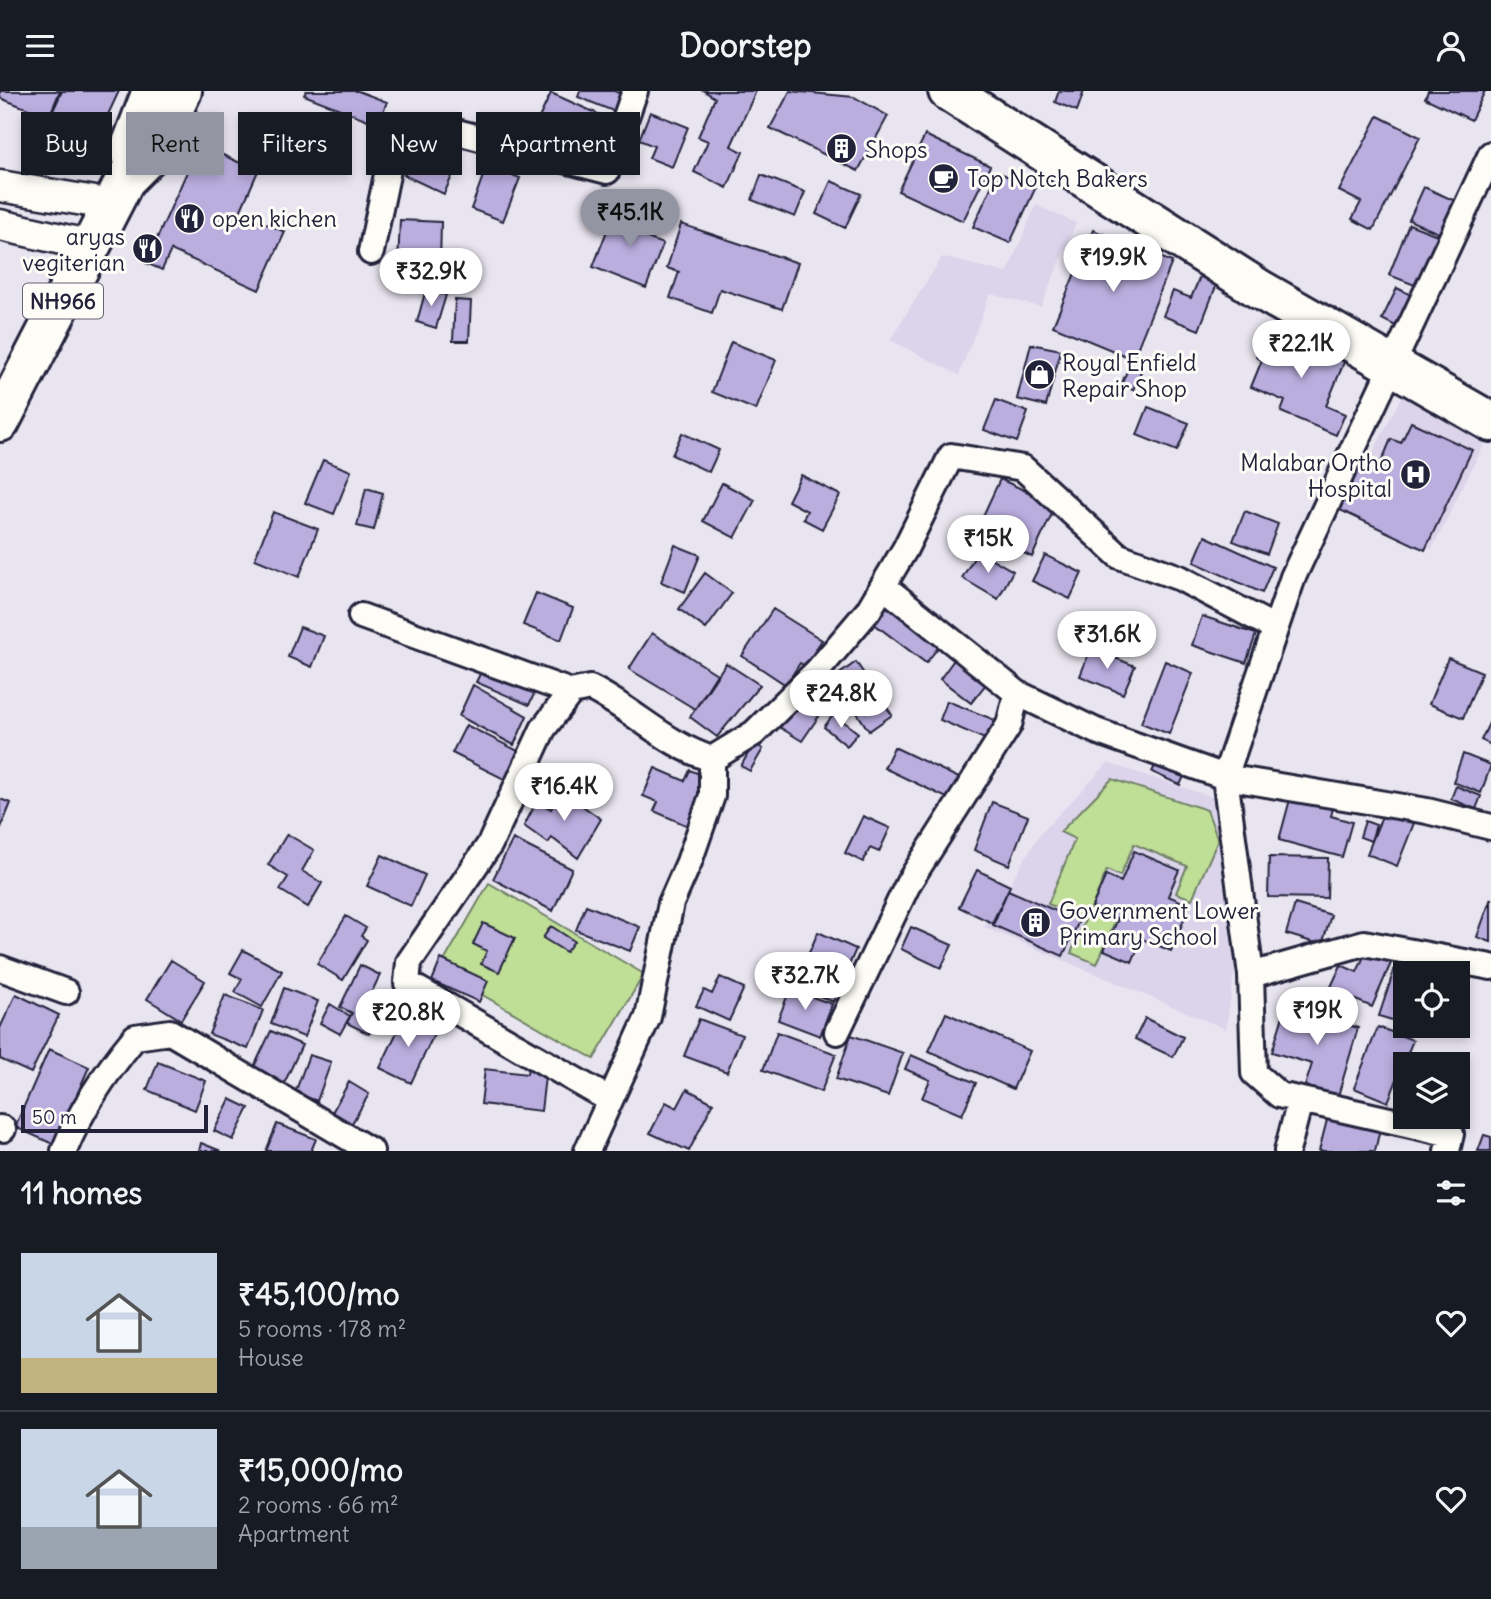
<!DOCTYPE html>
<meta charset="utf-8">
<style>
body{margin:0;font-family:Delius,sans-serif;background:#242831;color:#f1f3f6;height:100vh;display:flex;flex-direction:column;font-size:26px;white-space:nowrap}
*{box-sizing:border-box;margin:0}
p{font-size:23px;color:#9ea1a6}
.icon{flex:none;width:38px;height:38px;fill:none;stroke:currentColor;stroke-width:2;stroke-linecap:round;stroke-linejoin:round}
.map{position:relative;height:1060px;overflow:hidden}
.drawer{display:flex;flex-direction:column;background:#171b24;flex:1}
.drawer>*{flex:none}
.top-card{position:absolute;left:21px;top:21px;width:700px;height:63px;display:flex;gap:14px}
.tools{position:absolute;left:1393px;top:870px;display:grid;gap:14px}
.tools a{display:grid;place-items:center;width:77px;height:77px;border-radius:0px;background:#171b24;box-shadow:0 4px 10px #0003;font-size:35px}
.scale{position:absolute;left:21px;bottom:18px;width:187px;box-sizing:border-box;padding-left:7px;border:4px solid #22223b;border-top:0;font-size:19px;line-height:24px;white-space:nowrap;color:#22223b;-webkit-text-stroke:5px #fdfcf7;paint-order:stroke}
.price{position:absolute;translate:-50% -60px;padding:0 16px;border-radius:24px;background:#fff;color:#222;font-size:23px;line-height:46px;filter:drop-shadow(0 2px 4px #0008)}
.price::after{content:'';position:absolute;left:50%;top:42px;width:21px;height:16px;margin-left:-10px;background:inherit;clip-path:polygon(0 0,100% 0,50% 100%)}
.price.active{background:#9495a2;color:#111}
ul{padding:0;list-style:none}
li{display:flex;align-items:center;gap:21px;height:175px;padding:0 21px}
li+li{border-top:2px solid #363941}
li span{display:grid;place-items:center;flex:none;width:196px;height:140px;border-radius:0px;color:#555}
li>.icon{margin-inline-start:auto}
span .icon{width:84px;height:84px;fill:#fffc;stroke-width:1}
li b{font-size:30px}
h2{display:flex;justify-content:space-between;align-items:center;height:84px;padding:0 21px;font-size:30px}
.tag{padding:0 24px;border-radius:0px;background:#171b24;box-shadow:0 4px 10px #0003;font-size:24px;line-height:63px}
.tag.active{background:#9495a2;color:#111}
header{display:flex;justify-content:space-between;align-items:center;height:91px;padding:0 21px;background:#171b24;font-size:32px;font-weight:800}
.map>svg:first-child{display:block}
.built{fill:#dbd4eb}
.green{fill:#bfde96;stroke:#708068;stroke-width:2}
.building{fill:#baaedf;stroke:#22223b;stroke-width:2}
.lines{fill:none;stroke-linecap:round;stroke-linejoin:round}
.minor-casing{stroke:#22223b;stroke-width:30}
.tertiary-casing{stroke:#22223b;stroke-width:35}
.primary-casing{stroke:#22223b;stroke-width:44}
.trunk-casing{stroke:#22223b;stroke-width:44}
.minor{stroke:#fdfcf7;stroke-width:24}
.tertiary{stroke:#fdfcf7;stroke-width:30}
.primary{stroke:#fdfcf7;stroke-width:38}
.trunk{stroke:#fdfcf7;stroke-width:38}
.labels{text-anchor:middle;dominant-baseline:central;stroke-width:6;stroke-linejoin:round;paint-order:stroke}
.shield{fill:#fdfcf7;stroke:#646373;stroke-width:2}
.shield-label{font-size:21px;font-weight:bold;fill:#22223b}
.poi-label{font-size:23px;fill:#22223b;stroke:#fdfcf7;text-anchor:start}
</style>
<header><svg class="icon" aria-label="menu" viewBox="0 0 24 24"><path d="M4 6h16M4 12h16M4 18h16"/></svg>Doorstep<svg class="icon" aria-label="person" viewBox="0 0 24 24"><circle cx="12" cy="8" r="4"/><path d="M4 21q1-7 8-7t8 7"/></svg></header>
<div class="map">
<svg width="1491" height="1060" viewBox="0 0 1491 1060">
<rect width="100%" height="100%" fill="#e9e5f0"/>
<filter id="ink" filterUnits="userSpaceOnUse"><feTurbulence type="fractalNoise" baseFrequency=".0143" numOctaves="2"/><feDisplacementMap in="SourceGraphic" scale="14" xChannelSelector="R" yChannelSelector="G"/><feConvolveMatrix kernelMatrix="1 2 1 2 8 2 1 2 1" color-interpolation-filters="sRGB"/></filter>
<g filter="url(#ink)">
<path class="built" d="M1036,114L1076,132L1041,216L990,203L959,284L890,249L942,166L1007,182Z
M1402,304L1485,351L1432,458L1344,418Z
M1108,672L1222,709L1243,824L1226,938L984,836L1039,744Z"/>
<path class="green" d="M1112,688L1207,719L1218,749L1192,808L1176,802L1187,775L1134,753L1120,785L1107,779L1090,820L1115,831L1097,873L1071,862L1085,829L1048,813L1075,748L1060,741Z
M489,792L644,883L594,968L439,879Z"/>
<path class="building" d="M0,0H60L49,26L0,7Z
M62,0H119L99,43L52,22Z
M306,0H358L387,11L378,33L304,4Z
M580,0H614L626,5L618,22L578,6Z
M704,0H756L731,55L743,61L727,97L694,81L708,50L698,46L715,7Z
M790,0L854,6L888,25L858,80L770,37Z
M1059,0H1084L1077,20L1055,11Z
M1428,0H1485L1471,29L1425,7Z
M551,2L616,31L603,59L538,29Z
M650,21L688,36L672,76L649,67L654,55L639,49Z
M1378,25L1420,46L1373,139L1352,128L1361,111L1339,100Z
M432,35L453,42L445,63L425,55Z
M72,41L80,57L38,82L28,66Z
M925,44L990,75L963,130L898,100Z
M418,53L458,72L444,103L404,84Z
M214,60L258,80L240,121L285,141L259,199L171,159L162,179L146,172L190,74L204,81Z
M487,74L520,87L503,130L471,118Z
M998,81L1035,98L1010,152L973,136Z
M761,84L805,101L795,126L752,109Z
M831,90L861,103L845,137L816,123Z
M1424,96L1462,113L1447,146L1409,129Z
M634,111L652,118L642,145L663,153L646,197L593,176L610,132L624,137Z
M400,129L441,131L440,174L398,173Z
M681,133L798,172L782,218L720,198L712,222L670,207L679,181L667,177Z
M1409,133L1445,147L1425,198L1389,184Z
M1093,139L1172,171L1133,268L1053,235Z
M1201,183L1218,190L1199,239L1163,225L1173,200L1191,207Z
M1397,197L1417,207L1401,238L1382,228Z
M426,198L446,204L436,237L417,231Z
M455,209L471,210L469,250H453Z
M1266,241L1319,262L1322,255L1347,264L1326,315L1345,323L1336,344L1281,321L1285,310L1251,296L1262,269L1256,266Z
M731,251L776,269L756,319L712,301Z
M1031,253L1061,259L1046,315L1017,308Z
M1130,273L1142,278L1133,299L1121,294Z
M996,309L1028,321L1017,351L984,339Z
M1148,316L1189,332L1177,360L1137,344Z
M1411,331L1472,359L1425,459L1338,418L1364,364L1381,372L1391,348L1401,352Z
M682,342L719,359L709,381L672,364Z
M323,369L351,380L334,423L305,412Z
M801,384L840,404L822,438L803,428L807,420L788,410Z
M1000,388L1056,414L1032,466L976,440Z
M722,392L755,409L735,447L703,430Z
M366,397L383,402L374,439L357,435Z
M1245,420L1278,433L1267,463L1233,450Z
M273,421L318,438L299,486L255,468Z
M1205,445L1273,476L1262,502L1194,471Z
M675,454L700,464L685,501L661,491Z
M978,460L1013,480L998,508L962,487Z
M1045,464L1082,482L1070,508L1032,490Z
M705,482L732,502L706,538L679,518Z
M536,502L573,517L561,549L523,534Z
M895,505L947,545L926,572L873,532Z
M773,518L822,549L805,575L800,572L786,594L742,565Z
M1202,525L1256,543L1246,572L1192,554Z
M300,536L324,545L312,576L288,566Z
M652,542L717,583L695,618L629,578Z
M964,555L997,579L971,612L940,588Z
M1091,557L1135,575L1123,603L1080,585Z
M491,561L544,582L529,614L476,591Z
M1448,567L1482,581L1463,627L1429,613Z
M1165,570L1193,582L1169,643L1141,632Z
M856,571L892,624L869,640L834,587Z
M726,572L760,594L717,646L690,626Z
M473,594L527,625L514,654L459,625Z
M793,608L819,625L802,650L776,634Z
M947,610L995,629L987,649L940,629Z
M834,623L858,642L847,655L824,636Z
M1491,628V654L1481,649Z
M466,634L522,662L508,690L452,662Z
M754,652L763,658L750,680L741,675Z
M894,656L961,688L951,709L884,677Z
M1161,662L1189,675L1180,694L1152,681Z
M1463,663L1491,674L1481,702L1453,691Z
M655,677L685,690L690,679L718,691L697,739L654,720L658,711L643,705Z
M1456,695L1481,705L1476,718L1451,708Z
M560,699L601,728L578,767L552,747L548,752L524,735L537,710L551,718Z
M1292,701L1334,713L1331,725L1352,731L1342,766L1279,749Z
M0,708L11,712L0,739Z
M992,711L1028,725L1009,774L974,759Z
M1384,720L1414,732L1397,775L1367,763Z
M863,725L890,737L879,761L870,757L863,771L845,762Z
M1365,730L1376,734L1371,750L1360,746Z
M287,743L314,759L302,780L322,792L308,816L280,799L288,786L268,774Z
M513,748L572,778L553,820L493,788Z
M1134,760L1179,779L1168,805L1190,814L1171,860L1142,848L1132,871L1104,859L1118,828L1092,816L1106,784L1121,791Z
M382,764L425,784L411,815L367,795Z
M1269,766L1328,767L1327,807L1268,806Z
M977,779L1010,795L992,832L959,816Z
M1008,799L1079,830L1063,865L993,834Z
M1491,807V851L1477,846Z
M1295,813L1331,824L1322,854L1286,843Z
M586,814L640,836L630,860L576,839Z
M346,825L366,837L361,845L367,849L343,889L317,873Z
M483,832L515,847L499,881L481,873L487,860L473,853Z
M551,835L574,850L566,861L543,847Z
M911,836L952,854L941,877L901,858Z
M818,841L856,858L833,911L795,894Z
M243,859L282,880L262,916L235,901L242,888L230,882Z
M1366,861L1391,872L1372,916L1330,898L1341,874L1357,881Z
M1398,867L1437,880L1405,882V933L1379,925Z
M441,868L488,890L479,911L432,890Z
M171,869L205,890L181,929L147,908Z
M360,874L380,884L364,917L378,924L369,943L347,932L352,922L340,916Z
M720,886L744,897L729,930L696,915L704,899L712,903Z
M284,897L318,910L304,946L271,933Z
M790,898L832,913L820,945L778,929Z
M16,903L59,924L31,982L0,968V937Z
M225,904L263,919L248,958L209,943Z
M330,913L350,925L340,943L320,932Z
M1286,915L1358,937L1338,1005L1305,995L1312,973L1272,961Z
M946,922L1030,960L1013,998L929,960Z
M405,924L436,939L411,992L380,977Z
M1145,927L1183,946L1173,966L1135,948Z
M699,928L742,944L727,981L684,965Z
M1378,936L1413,949L1388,1011L1354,997Z
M271,940L302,954L283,995L252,980Z
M777,941L836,963L821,1001L763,979Z
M851,944L903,962L888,1005L836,988Z
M49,958L89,976L55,1054L15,1036Z
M309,964L331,971L317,1010L295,1002Z
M911,964L976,992L962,1024L922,1007L930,989L905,978Z
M158,971L206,990L195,1019L147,999Z
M528,975L546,977L541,1020L481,1013L485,978L527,983Z
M349,991L369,1003L351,1034L331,1023Z
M687,998L713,1012L689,1060L650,1042L666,1011L677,1017Z
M230,1008L249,1017L233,1049L214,1040Z
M1328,1025L1380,1038L1375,1060H1319Z
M277,1033L316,1048L311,1060H266Z
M1484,1044L1491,1046V1060H1478Z
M201,1052L221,1060H199Z"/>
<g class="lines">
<defs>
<path id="minor" d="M371,161L396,40L449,39L607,80L635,0
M883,495L1017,602L1096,640L1225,686L1427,720L1491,736
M361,525L571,601
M712,668L754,642L818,579L868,520L905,458L951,365L1023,377L1119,465L1180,487L1275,537
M0,877L66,901
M1251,884L1364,852L1491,876
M837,941L909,791L1009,634L1017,602
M0,1037L3,1038
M64,1060C81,1018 106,981 135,946L170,941L371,1060
M587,1060L648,926L671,812L689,771L712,705V668C666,654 633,618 590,597L571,601L543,638L490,753L409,871L407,892L610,1009
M1287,1060L1300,1010
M1447,1060L1451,1043L1279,1004L1254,982L1251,884L1225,686L1293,486L1491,63"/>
<path id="tertiary" d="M0,95L113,114
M0,134L92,155"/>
<path id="primary" d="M948,0L1259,198L1491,331"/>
<path id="trunk" d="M129,60L152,0
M0,331L125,89L153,61L182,0"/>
</defs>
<use href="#minor" class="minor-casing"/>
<use href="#tertiary" class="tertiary-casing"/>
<use href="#primary" class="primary-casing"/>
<use href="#trunk" class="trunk-casing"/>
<use href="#minor" class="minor"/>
<use href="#tertiary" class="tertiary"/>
<use href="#primary" class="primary"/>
<use href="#trunk" class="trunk"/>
</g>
</g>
<defs>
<symbol id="building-disc" viewBox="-11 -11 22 22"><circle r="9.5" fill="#22223b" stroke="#fdfcf7"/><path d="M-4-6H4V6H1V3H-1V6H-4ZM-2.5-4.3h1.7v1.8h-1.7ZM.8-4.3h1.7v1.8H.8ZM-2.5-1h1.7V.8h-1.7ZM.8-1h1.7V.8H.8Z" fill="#fff"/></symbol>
<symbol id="cafe-disc" viewBox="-11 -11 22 22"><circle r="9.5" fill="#22223b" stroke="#fdfcf7"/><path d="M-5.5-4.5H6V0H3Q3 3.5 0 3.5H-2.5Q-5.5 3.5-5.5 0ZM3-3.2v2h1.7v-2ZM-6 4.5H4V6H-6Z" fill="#fff"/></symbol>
<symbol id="restaurant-disc" viewBox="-11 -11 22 22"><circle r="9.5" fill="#22223b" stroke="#fdfcf7"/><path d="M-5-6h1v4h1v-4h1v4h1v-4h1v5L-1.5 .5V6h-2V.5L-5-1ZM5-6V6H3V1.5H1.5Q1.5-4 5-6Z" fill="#fff"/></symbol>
<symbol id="shop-disc" viewBox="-11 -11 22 22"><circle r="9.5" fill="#22223b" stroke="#fdfcf7"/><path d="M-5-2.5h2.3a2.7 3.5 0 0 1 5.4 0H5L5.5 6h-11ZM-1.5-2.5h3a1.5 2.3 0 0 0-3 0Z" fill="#fff"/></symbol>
<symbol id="hospital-disc" viewBox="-11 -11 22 22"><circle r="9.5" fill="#22223b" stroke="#fdfcf7"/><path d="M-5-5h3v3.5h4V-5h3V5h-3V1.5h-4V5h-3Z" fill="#fff"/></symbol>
</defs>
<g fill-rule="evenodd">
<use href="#building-disc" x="824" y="40" width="35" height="35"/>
<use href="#cafe-disc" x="926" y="70" width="35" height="35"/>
<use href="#restaurant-disc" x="172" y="110" width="35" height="35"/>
<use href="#restaurant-disc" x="130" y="140" width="35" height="35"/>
<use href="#shop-disc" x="1022" y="266" width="35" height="35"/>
<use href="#hospital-disc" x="1398" y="366" width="35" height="35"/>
<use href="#building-disc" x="1018" y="814" width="35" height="35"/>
</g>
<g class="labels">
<rect class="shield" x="23" y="192.5" width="80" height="35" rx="5"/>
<g class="shield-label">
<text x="63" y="210">NH966</text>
</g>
<g class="poi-label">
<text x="865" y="58">Shops</text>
<text x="967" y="87">Top Notch Bakers</text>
<text x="212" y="127">open kichen</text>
<text x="125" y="145" text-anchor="end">aryas<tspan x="125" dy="26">vegiterian</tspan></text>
<text x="1062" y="271">Royal Enfield<tspan x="1062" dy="26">Repair Shop</tspan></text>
<text x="1392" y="371" text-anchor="end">Malabar Ortho<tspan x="1392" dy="26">Hospital</tspan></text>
<text x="1059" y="819">Government Lower<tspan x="1059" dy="26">Primary School</tspan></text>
</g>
</g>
</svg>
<div class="tools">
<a><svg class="icon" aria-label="locate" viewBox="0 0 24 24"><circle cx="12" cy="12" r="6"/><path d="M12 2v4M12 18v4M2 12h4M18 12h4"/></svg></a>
<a><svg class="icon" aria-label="layers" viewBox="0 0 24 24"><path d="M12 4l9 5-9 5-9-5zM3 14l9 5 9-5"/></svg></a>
</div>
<div class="scale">50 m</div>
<b class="price active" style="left:630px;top:158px">₹45.1K</b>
<b class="price" style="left:1113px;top:203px">₹19.9K</b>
<b class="price" style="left:431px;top:217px">₹32.9K</b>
<b class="price" style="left:1301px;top:289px">₹22.1K</b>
<b class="price" style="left:988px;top:484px">₹15K</b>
<b class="price" style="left:1107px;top:580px">₹31.6K</b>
<b class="price" style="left:841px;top:639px">₹24.8K</b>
<b class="price" style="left:564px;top:732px">₹16.4K</b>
<b class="price" style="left:805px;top:921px">₹32.7K</b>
<b class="price" style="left:1317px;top:956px">₹19K</b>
<b class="price" style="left:408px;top:958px">₹20.8K</b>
<div class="top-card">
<a class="tag">Buy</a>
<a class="tag active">Rent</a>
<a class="tag">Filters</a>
<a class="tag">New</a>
<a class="tag">Apartment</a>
</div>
</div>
<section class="drawer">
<h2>11 homes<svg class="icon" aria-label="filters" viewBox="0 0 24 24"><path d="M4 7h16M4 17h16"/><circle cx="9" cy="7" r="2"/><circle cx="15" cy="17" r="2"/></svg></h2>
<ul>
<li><span style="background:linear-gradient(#c9d6e8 75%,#c2b280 0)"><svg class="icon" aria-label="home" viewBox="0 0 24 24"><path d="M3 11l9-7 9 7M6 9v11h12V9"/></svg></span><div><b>₹45,100/mo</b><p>5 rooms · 178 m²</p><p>House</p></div><svg class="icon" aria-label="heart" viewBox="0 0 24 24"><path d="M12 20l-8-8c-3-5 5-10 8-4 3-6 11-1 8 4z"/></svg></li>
<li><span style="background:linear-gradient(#c9d6e8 70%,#9aa5b1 0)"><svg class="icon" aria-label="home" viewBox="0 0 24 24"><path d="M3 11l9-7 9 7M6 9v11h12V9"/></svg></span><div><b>₹15,000/mo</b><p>2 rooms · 66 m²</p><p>Apartment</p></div><svg class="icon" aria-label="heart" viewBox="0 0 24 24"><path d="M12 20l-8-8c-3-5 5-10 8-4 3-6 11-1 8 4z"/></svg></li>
</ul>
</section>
